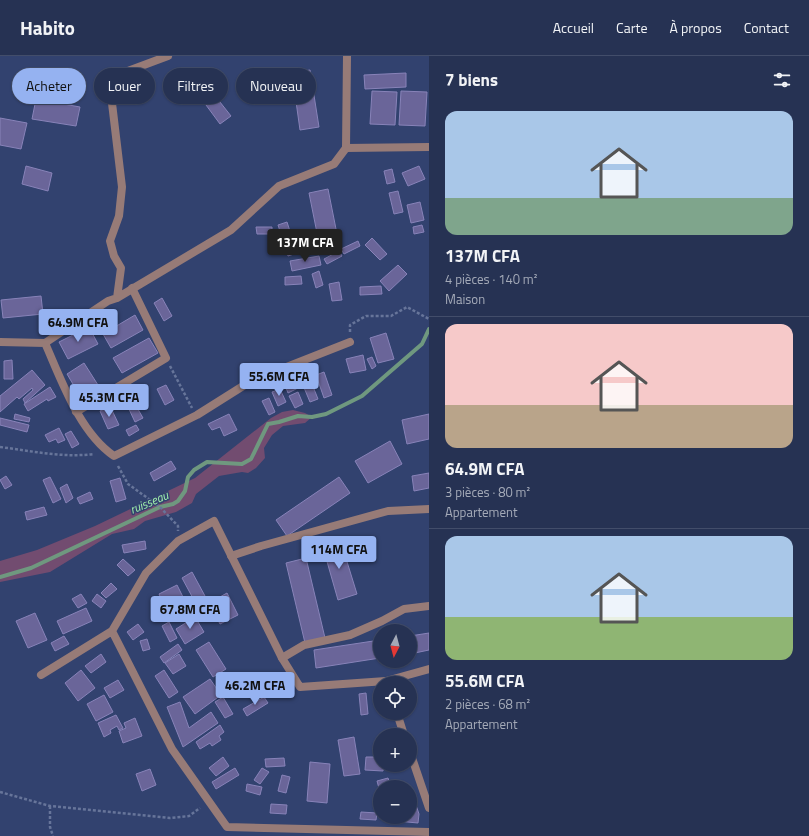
<!DOCTYPE html>
<html lang="fr">
<meta charset="utf-8">
<style>
body{margin:0;font-family:"Titillium Web",sans-serif;background:#323e5d;color:#f1f3f6;height:100vh;display:flex;flex-direction:column;font-size:15px;white-space:nowrap}
*{box-sizing:border-box;margin:0}
p{font-size:13px;color:#a4aab8}
.icon{flex:none;width:22px;height:22px;fill:none;stroke:currentColor;stroke-width:2;stroke-linecap:round;stroke-linejoin:round}
.map{position:relative;flex:1;overflow:hidden}
.side{display:flex;flex-direction:column;background:#263253;width:380px}
.side>*{flex:none}
.hud{position:absolute;left:12px;top:12px;width:357px;height:36px;display:flex;gap:8px}
.needle{width:26px;rotate:186deg}
.controls{position:absolute;left:373px;top:568px;display:grid;gap:8px}
.controls a{display:grid;place-items:center;width:44px;height:44px;border-radius:50%;background:#263253;box-shadow:0 1px 3px #0004,0 0 0 1px #424d6a;font-size:20px}
.price{position:absolute;translate:-50% -34px;padding:0 9px;border-radius:4px;background:#95b2f1;color:#111;font-size:13px;line-height:26px;filter:drop-shadow(0 1px 2px #0008)}
.price::after{content:'';position:absolute;left:50%;top:24px;width:12px;height:9px;margin-left:-6px;background:inherit;clip-path:polygon(0 0,100% 0,50% 100%)}
.price.selected{background:#222;color:#fff}
ul{padding:0;list-style:none}
li{display:grid;align-content:center;gap:8px;height:212px;padding:0 16px}
li+li{border-top:1px solid #424d6a}
li span{display:grid;place-items:center;height:124px;border-radius:12px;color:#555}
li>.icon{margin-inline-start:auto}
span .icon{width:72px;height:72px;fill:#fffc;stroke-width:1}
li b{font-size:17px}
h2{display:flex;justify-content:space-between;align-items:center;height:48px;padding:0 16px;font-size:17px}
.chip{padding:0 14px;border-radius:18px;background:#263253;box-shadow:0 1px 3px #0004,0 0 0 1px #424d6a;font-size:14px;line-height:36px}
.chip.selected{background:#95b2f1;color:#111}
header{display:flex;align-items:center;gap:24px;box-sizing:border-box;height:56px;padding:0 20px;background:#263253;border-bottom:1px solid #424d6a}
header strong{font-size:19px}
nav{display:flex;gap:22px;margin-inline-start:auto;font-size:14px}
main{display:flex;flex:1;min-height:0}
.map>svg:first-child{display:block}
.green{fill:#724c70}
.lines{fill:none;stroke-linecap:round;stroke-linejoin:round}
.stream{stroke:#6f987f;stroke-width:4}
.building{fill:#6a6599;stroke:#8883b9}
.path{stroke:#67759a;stroke-width:2.5;stroke-dasharray:3 2;stroke-linecap:butt}
.lane{stroke:#977b77;stroke-width:8}
.street{stroke:#977b77;stroke-width:8}
.labels{text-anchor:middle;dominant-baseline:central;stroke-width:3;stroke-linejoin:round;paint-order:stroke}
.water-label{font-size:12px;font-style:italic;fill:#a1f1ac;stroke:#32426f}
</style>
<header>
<strong>Habito</strong>
<nav><a>Accueil</a><a>Carte</a><a>À propos</a><a>Contact</a></nav>
</header>
<main>
<div class="map">
<svg width="429" height="780" viewBox="0 0 429 780">
<rect width="100%" height="100%" fill="#32426f"/>
<path class="green" d="M293,354L305,357L312,361L305,367L283,370L272,379L264,392L265,402L256,412L248,417L242,416L219,420L196,438L192,447L176,456L145,465L134,473L112,478L50,516L0,526V505L37,494L95,470L195,422L271,362L282,356Z"/>
<g class="lines">
<path class="stream" d="M0,521L31,512L160,451L173,448L178,445L185,435L188,421L194,414L207,406L242,408L251,403L268,368L279,366L298,360L312,361L326,358L362,340L422,288L429,273"/>
</g>
<path class="building" d="M310,14L319,71L300,74L292,17Z
M406,17V31L365,33L364,19Z
M45,22L52,23L50,31L44,30Z
M36,23H43L42,40L34,39Z
M372,35L397,36L395,69L370,68Z
M401,35L427,36L425,70L399,69Z
M216,41L231,60L220,68L206,49Z
M36,43L80,51L76,70L32,63Z
M0,62L27,67L21,93L0,89Z
M26,110L52,117L48,135L22,128Z
M419,110L425,123L408,130L402,117Z
M392,113L395,126L387,128L384,115Z
M328,133L339,188L320,192L309,137Z
M398,135L403,156L394,158L389,137Z
M420,146L424,164L411,167L407,149Z
M287,166L297,197L288,200L278,169Z
M422,169L424,176L414,178L413,171Z
M256,171H272V178H257Z
M372,182L387,198L380,204L365,189Z
M358,185L360,190L344,198L341,193Z
M339,195L342,200L327,208L324,203Z
M319,200L321,209L292,215L290,205Z
M398,209L407,218L389,235L380,225Z
M319,215L323,229L316,232L312,218Z
M301,220L302,228L285,229V221Z
M339,226L342,244L332,245L329,228Z
M381,230L382,238L360,239V231Z
M41,240L43,258L3,262L1,244Z
M162,242L172,260L164,265L154,247Z
M135,259L143,274L111,292L103,278Z
M89,271L98,288L68,303L59,286Z
M386,277L394,303L378,307L370,282Z
M149,282L158,297L122,317L113,302Z
M363,299L366,314L350,317L346,303Z
M372,301L376,310L372,313L367,303Z
M12,304L13,323H4V305Z
M84,307L98,329L80,340L67,318Z
M32,314L45,329L25,347L23,343L33,334L32,332L19,343L17,341L0,356V340Z
M324,316L332,339L324,342L316,319Z
M308,318L318,343L310,346L300,322Z
M297,324L300,331L288,337L285,329Z
M166,329L174,344L165,349L157,333Z
M50,331L56,341L48,345L47,343L28,355L24,348Z
M280,333L286,346L278,350L272,336Z
M298,336L303,348L295,352L289,340Z
M269,342L275,356L269,359L262,345Z
M135,348L143,362L135,366L128,351Z
M110,350L119,369L108,373L100,355Z
M15,358L30,362L29,366L14,363Z
M229,358L237,374L224,380L220,371L212,374L208,368Z
M429,358V383L407,388L402,364Z
M0,362L29,369L27,376L0,369Z
M136,369L139,374L129,380L126,374Z
M59,372L65,384L58,387L56,383L49,386L45,379Z
M71,375L79,388L72,392L65,378Z
M390,385L402,408L368,427L355,405Z
M171,405L176,413L154,425L150,417Z
M429,417V432L414,435L412,420Z
M6,420L12,429L5,433L0,424Z
M50,421L61,443L53,447L43,424Z
M339,421L350,437L287,480L276,464Z
M120,422L126,443L116,446L110,425Z
M67,428L73,442L66,447L60,432Z
M90,436L93,443L80,448L77,442Z
M44,451L47,459L27,464L25,456Z
M340,483L357,538L338,544L322,488Z
M145,485L146,493L124,497L122,489Z
M306,502L325,582L305,587L286,507Z
M123,503L135,514L128,520L117,509Z
M192,516L205,540L195,546L182,522Z
M111,527L117,533L106,542L101,537Z
M177,529L187,549L169,560L159,538Z
M227,537L238,559L220,568L209,547Z
M81,538L87,547L78,552L72,543Z
M97,538L106,545L101,552L92,545Z
M86,552L92,565L63,578L57,565Z
M35,557L47,584L28,592L16,565Z
M195,561L204,576L185,588L176,573Z
M169,566L177,582L170,586L162,570Z
M138,568L144,576L133,584L127,576Z
M429,577V594L410,598V580Z
M64,580L69,588L55,595L51,587Z
M147,583L150,593L143,595L140,585Z
M380,584V602L316,612L314,594Z
M209,586L226,613L213,621L196,594Z
M178,588L182,594L164,607L160,601Z
M101,598L106,606L91,617L85,610Z
M179,598L186,610L173,618L165,607Z
M81,614L95,632L78,645L65,627Z
M164,614L178,636L169,642L155,620Z
M210,623L221,639L195,658L183,641Z
M118,624L124,634L110,642L104,632Z
M366,637L368,658L361,659L359,638Z
M104,639L113,656L96,665L87,648Z
M223,641L233,658L225,662L215,646Z
M264,641L268,647L247,660L243,653Z
M180,646L189,672L211,656L218,667L183,691L167,651Z
M116,659L123,672L119,674L117,670L110,674L111,677L104,681L98,667Z
M135,662L142,680L123,687L119,675L126,672L124,667Z
M220,669L224,676L219,680L221,684L212,690L210,687L200,693L196,686Z
M354,681L360,718L344,720L338,684Z
M223,701L229,710L216,720L209,712Z
M366,701H380V709H384L383,715L365,714Z
M284,702L285,710L266,711L265,703Z
M310,706L330,708L327,747L307,745Z
M235,712L239,719L216,733L212,726Z
M262,712L269,716L260,728L254,724Z
M150,713L156,729L142,735L136,718Z
M282,719L290,721L286,737L278,735Z
M388,722L391,731H380V736L377,725Z
M247,728L262,731L260,739L246,735Z
M410,731L419,758L418,767L386,764L387,761H410Z
M271,748L287,749L286,758L270,757Z
M361,756L377,757L376,764L360,763Z"/>
<g class="lines">
<path class="path" d="M350,276V269L366,260H391L407,251L429,263
M170,310L192,352
M0,391C32,395 63,402 94,398
M118,410L128,428L160,451L178,470V475
M0,736L50,750L170,762L189,760L200,752
M50,750V771L53,780"/>
<path class="lane" d="M231,500L261,490L388,455L429,453
M282,602L304,589L350,579L382,565L404,553L429,550"/>
<path class="street" d="M346,92L429,91
M117,242L121,212L114,200L110,185L119,160L122,131L109,22L168,0
M0,286L45,287L108,245L117,242L231,174L279,130L334,108L346,92L347,0
M45,287C61,323 79,376 114,400L197,359L251,325L350,286
M76,356L166,302L132,232
M112,575L172,693L227,771L429,776
M41,619L112,575L146,517L178,485L214,465L282,602L300,631L386,625
M387,627L386,625L429,613
M397,657L404,679
M410,696L429,752"/>
</g>
<g class="labels">
<g class="water-label">
<text transform="translate(149 446) rotate(-23)">ruisseau</text>
</g>
</g>
</svg>
<div class="controls">
<a><svg class="needle" viewBox="-14 -14 28 28"><path d="M0-13l5 13h-10z" fill="#e53935"/><path d="M0 13l5-13h-10z" fill="#a4aab8"/></svg></a>
<a><svg class="icon" aria-label="locate" viewBox="0 0 24 24"><circle cx="12" cy="12" r="6"/><path d="M12 2v4M12 18v4M2 12h4M18 12h4"/></svg></a>
<a>+</a>
<a>−</a>
</div>
<b class="price selected" style="left:305px;top:207px">137M CFA</b>
<b class="price" style="left:78px;top:287px">64.9M CFA</b>
<b class="price" style="left:279px;top:341px">55.6M CFA</b>
<b class="price" style="left:109px;top:362px">45.3M CFA</b>
<b class="price" style="left:339px;top:514px">114M CFA</b>
<b class="price" style="left:190px;top:574px">67.8M CFA</b>
<b class="price" style="left:255px;top:650px">46.2M CFA</b>
<div class="hud">
<a class="chip selected">Acheter</a>
<a class="chip">Louer</a>
<a class="chip">Filtres</a>
<a class="chip">Nouveau</a>
</div>
</div>
<section class="side">
<h2>7 biens<svg class="icon" aria-label="filters" viewBox="0 0 24 24"><path d="M4 7h16M4 17h16"/><circle cx="9" cy="7" r="2"/><circle cx="15" cy="17" r="2"/></svg></h2>
<ul>
<li><span style="background:linear-gradient(#a9c7e8 70%,#7fa58c 0)"><svg class="icon" aria-label="home" viewBox="0 0 24 24"><path d="M3 11l9-7 9 7M6 9v11h12V9"/></svg></span><div><b>137M CFA</b><p>4 pièces · 140 m²</p><p>Maison</p></div></li>
<li><span style="background:linear-gradient(#f6c9c9 65%,#b9a48a 0)"><svg class="icon" aria-label="home" viewBox="0 0 24 24"><path d="M3 11l9-7 9 7M6 9v11h12V9"/></svg></span><div><b>64.9M CFA</b><p>3 pièces · 80 m²</p><p>Appartement</p></div></li>
<li><span style="background:linear-gradient(#a9c7e8 65%,#8fb573 0)"><svg class="icon" aria-label="home" viewBox="0 0 24 24"><path d="M3 11l9-7 9 7M6 9v11h12V9"/></svg></span><div><b>55.6M CFA</b><p>2 pièces · 68 m²</p><p>Appartement</p></div></li>
</ul>
</section>
</main>
